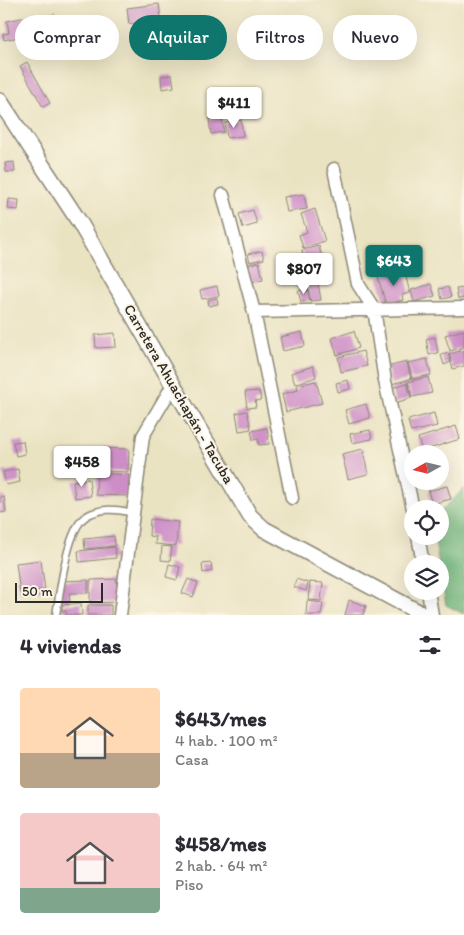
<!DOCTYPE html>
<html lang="es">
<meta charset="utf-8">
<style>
body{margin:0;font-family:Itim,sans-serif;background:#f2f2f3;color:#2b2b33;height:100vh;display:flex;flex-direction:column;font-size:19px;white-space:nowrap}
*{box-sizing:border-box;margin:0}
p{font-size:16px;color:#7c7c81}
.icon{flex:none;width:28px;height:28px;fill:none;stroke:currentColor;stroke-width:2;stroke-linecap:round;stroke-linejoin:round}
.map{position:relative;height:615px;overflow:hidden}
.details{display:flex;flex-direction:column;background:#fff;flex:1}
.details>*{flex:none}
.hud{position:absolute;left:15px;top:15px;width:435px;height:45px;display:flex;gap:10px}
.needle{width:32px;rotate:262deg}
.fabs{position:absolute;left:404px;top:445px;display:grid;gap:10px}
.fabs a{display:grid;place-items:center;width:45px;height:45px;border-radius:50%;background:#fff;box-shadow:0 5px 20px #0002;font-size:25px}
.scale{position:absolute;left:15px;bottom:12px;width:88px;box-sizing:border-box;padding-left:5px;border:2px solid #2b2b2b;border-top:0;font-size:14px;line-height:18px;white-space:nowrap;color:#2b2b2b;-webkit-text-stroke:4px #fcf5e5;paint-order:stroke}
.price{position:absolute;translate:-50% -42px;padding:0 11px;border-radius:5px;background:#fff;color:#222;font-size:16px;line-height:32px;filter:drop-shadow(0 1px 2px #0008)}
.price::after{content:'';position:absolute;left:50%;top:30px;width:15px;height:11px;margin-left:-8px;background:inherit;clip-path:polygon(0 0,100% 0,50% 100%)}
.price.active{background:#0f766e;color:#fff}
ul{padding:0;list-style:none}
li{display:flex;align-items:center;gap:15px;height:125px;padding:0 20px}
li span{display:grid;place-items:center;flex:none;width:140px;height:100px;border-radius:5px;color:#555}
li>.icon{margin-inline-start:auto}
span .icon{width:60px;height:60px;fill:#fffc;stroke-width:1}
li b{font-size:21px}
h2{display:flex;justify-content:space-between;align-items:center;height:60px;padding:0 20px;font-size:21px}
.pill{padding:0 18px;border-radius:22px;background:#fff;box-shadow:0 5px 20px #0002;font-size:18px;line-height:45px}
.pill.active{background:#0f766e;color:#fff}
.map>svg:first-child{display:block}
.forest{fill:#6bb278;stroke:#4b6e52}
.building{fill:#cd8ec7}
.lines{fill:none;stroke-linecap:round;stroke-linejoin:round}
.service-casing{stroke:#8a8776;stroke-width:9}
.minor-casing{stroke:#8a8776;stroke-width:15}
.tertiary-casing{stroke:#8a8776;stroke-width:18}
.service{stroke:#fff;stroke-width:6}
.minor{stroke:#fff;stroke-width:12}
.tertiary{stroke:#fff;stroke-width:15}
.labels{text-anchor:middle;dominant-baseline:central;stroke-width:4;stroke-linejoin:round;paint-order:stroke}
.street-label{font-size:15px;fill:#2b2b2b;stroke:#fcf5e5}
</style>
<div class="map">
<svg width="464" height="615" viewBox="0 0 464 615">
<rect width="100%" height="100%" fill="#fcf5e5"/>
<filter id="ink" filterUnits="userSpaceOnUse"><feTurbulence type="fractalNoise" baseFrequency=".02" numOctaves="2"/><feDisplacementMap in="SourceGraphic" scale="10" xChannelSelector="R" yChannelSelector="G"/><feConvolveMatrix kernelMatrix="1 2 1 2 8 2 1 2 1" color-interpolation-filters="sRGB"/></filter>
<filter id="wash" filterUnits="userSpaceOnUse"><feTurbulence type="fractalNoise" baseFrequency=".0096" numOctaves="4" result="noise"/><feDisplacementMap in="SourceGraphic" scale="20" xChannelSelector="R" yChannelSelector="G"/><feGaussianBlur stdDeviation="1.12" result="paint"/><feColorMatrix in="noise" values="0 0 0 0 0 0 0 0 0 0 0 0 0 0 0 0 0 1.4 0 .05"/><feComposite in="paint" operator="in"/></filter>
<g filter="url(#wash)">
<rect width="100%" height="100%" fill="#eae3c2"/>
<path class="forest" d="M464,488V614L446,605L434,536H440V512Z"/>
<g id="blocks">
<path class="building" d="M159,4L161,19L129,24L127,8Z
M55,14L58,26L30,32L28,20Z
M26,17L29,35L4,40L3,34L9,33L7,21Z
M27,62L50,103L43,107L20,66Z
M172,75L174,87L162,89L161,76Z
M222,117L224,132L211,134L209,119Z
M241,120L243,136L227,138L225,123Z
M14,162L15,172H6L5,163Z
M304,194L307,209L287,212L284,197Z
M9,199L19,200L18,210L8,209Z
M315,209L325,241L303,248L299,235L307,232L301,214Z
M253,210L257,224L243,228L239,214Z
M319,246L322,258L304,262L302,250Z
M262,251L264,259L250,262L248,254Z
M259,262L263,279L251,282L247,265Z
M404,270L410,293L402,295L403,300L386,305L378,277Z
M318,283L321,300L310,301L308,285Z
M431,284L435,296L414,302L411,290Z
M217,286L219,296L202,299L200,290Z
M448,287L451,297L442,299L439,289Z
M307,288L310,300L301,302L298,291Z
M464,288V298L458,299L456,289Z
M217,298L218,304L209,306L208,300Z
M464,330V347L450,351L445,335Z
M354,331L359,348L337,355L332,338Z
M302,332L305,346L283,351L280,337Z
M115,333L116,347L96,348L95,335Z
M435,337L438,353L429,355L426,339Z
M464,350V366L453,369L449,354Z
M363,351L367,366L341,372L338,357Z
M448,353L451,362L444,365L441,355Z
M427,359L431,375L412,379L408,363Z
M407,362L411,379L391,384L387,367Z
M313,366L316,377L295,384L291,373Z
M428,377L432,393L412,397L408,382Z
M348,380L350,389L338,392L336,383Z
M316,381L322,403L286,412L282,394L298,390L297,385Z
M407,383L411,398L395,403L391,388Z
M259,391L261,400L255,401L256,407L247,408L245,392Z
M366,404L370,418L349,424L345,410Z
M247,411L251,429L239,431L236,413Z
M434,413L437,426L411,432L408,420Z
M456,426L460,439L422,451L418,438Z
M267,428L269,444L259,445L258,439L253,440L251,431Z
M370,430L372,439L352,443L350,434Z
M23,441L25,454L16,456L13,442Z
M103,448L129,449L128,472L102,471Z
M363,449L368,474L348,479L342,454Z
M86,456H100V465H86Z
M18,469L20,482L6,485L3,472Z
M97,473L129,475L128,496L96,495Z
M89,479L91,496L75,498L73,481Z
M447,486L451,499L432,504L428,491Z
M4,496L6,512L0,513V497Z
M150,519L178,522L176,546L155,544L156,537L149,536Z
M114,536L115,546L85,549L84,539Z
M162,546L172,547L170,561L161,560Z
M115,547L116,558L79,562L78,551Z
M41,560L45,590L20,593L16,563Z
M211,563L212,571L203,573L202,564Z
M169,564L180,567L177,580L166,577Z
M117,579L118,602L90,603V580Z
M188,579L198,583L193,597L182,593Z
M296,579L308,583L306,591L294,587Z
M88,580V593H69L70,602H61V581Z
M310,582L323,583L321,601L308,600Z
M349,600L366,606L363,615H345Z
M307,601L323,603L321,615H306Z
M81,603L82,615H66V611H62V605Z
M88,605H111V615H88Z"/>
</g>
</g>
<g filter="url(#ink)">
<use href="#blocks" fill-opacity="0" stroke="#8a8776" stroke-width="1"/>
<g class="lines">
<defs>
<path id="service" d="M56,615C60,592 67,530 85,517C100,507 117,509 133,513"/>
<path id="minor" d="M334,169L358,284L374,309L385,381L413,509
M223,195L254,312
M292,498L254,312L464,308
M418,536L423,564
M428,591L432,615
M120,615L143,436L173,385"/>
<path id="tertiary" d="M0,101L80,223L173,385L250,516L264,529L424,615"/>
</defs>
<use href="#service" class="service-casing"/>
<use href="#minor" class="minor-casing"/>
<use href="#tertiary" class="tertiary-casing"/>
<use href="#service" class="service"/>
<use href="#minor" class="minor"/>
<use href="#tertiary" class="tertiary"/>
</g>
</g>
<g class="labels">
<g class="street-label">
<text transform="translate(179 394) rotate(60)">Carretera Ahuachapán - Tacuba</text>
</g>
</g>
</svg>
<div class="fabs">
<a><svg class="needle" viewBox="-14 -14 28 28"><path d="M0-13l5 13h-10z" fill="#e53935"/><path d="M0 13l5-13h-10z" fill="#7c7c81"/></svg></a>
<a><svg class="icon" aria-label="locate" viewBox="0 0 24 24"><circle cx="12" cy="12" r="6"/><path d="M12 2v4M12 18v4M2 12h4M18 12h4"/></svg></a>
<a><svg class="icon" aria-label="layers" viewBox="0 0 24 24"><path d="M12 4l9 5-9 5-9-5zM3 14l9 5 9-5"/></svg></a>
</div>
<div class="scale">50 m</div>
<b class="price" style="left:234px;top:129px">$411</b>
<b class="price active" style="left:394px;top:287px">$643</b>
<b class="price" style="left:304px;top:295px">$807</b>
<b class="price" style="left:82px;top:488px">$458</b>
<div class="hud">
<a class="pill">Comprar</a>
<a class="pill active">Alquilar</a>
<a class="pill">Filtros</a>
<a class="pill">Nuevo</a>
</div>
</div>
<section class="details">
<h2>4 viviendas<svg class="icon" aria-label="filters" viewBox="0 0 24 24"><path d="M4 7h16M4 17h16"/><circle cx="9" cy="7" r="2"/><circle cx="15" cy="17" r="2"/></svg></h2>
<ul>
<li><span style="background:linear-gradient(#ffd9b3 65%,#b9a48a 0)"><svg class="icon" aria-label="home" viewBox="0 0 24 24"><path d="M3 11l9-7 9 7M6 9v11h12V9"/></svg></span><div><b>$643/mes</b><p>4 hab. · 100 m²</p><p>Casa</p></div></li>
<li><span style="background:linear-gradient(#f6c9c9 75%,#7fa58c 0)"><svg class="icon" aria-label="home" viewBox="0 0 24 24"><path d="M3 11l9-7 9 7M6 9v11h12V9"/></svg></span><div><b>$458/mes</b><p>2 hab. · 64 m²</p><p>Piso</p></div></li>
</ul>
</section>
